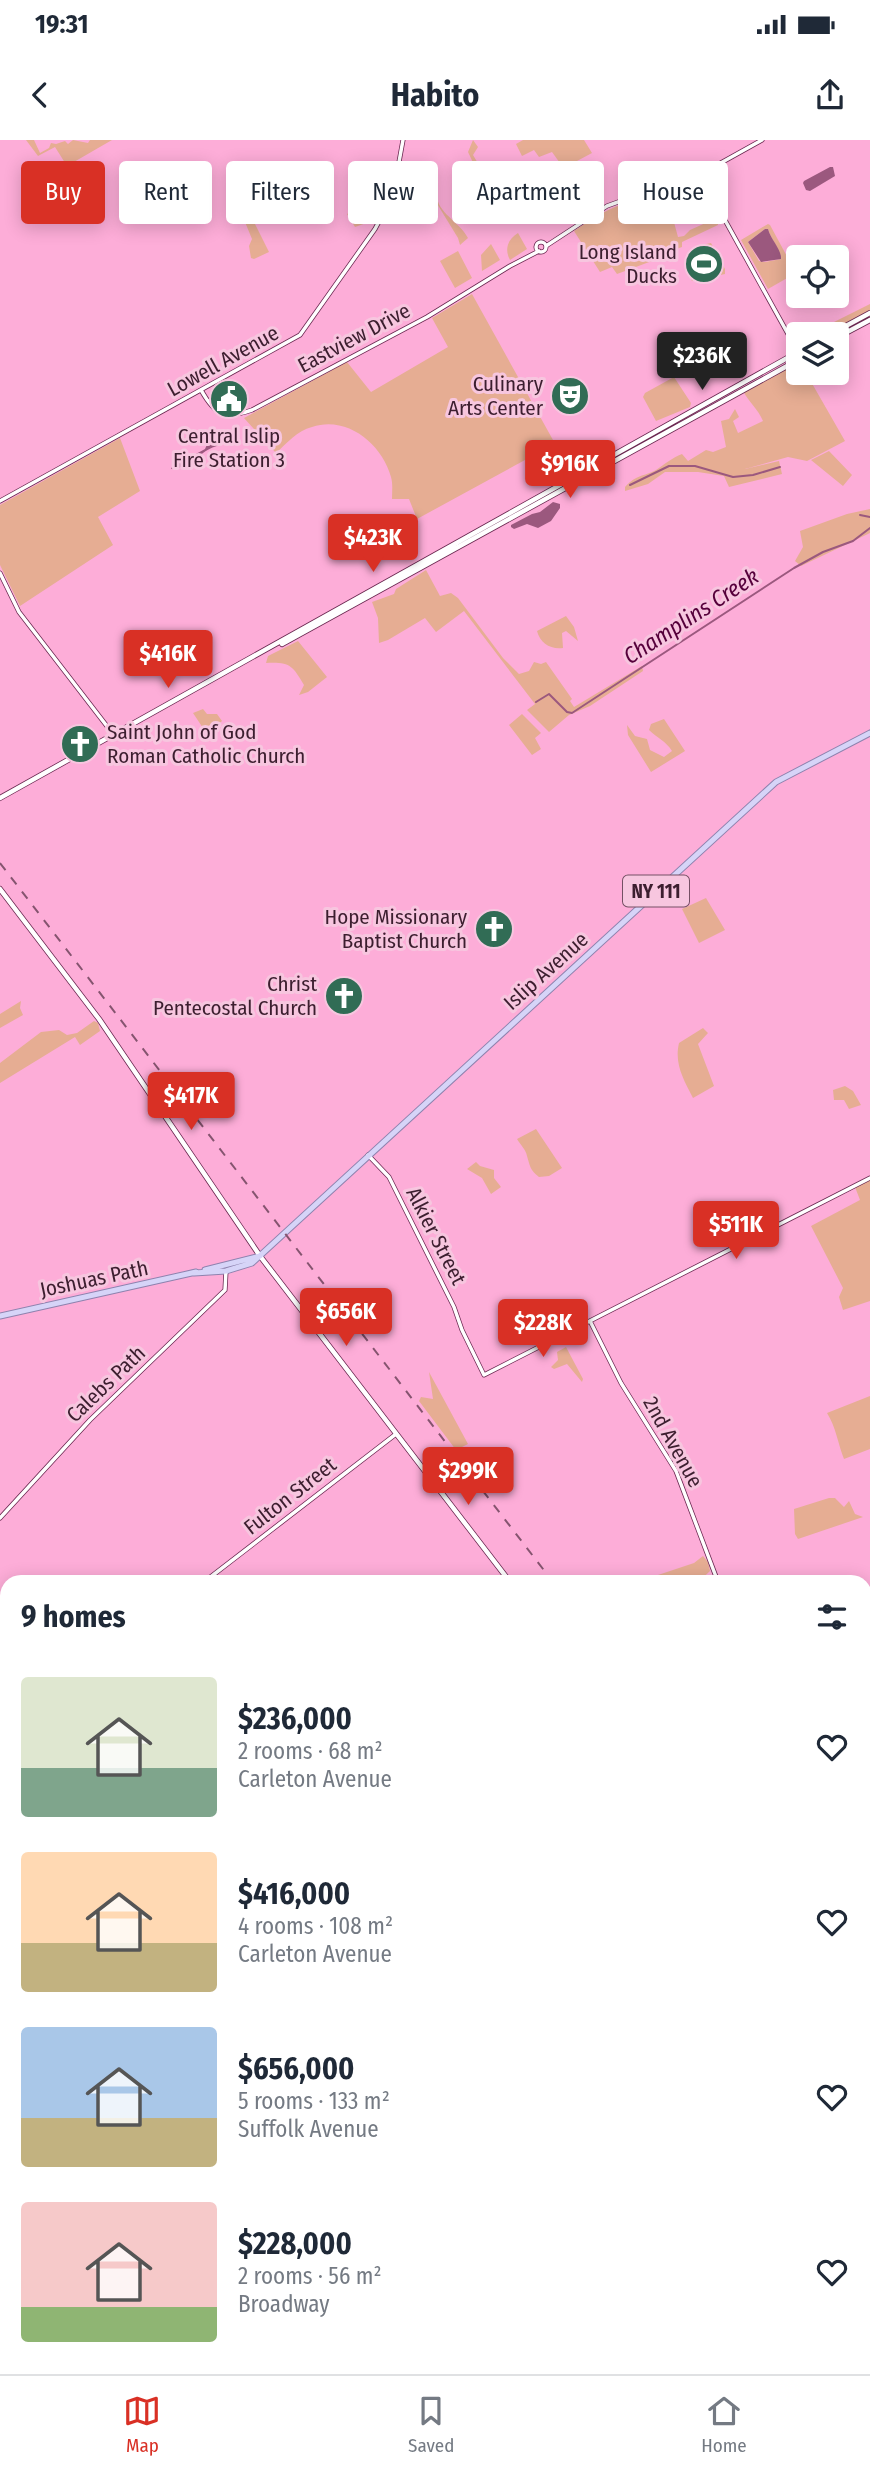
<!DOCTYPE html>
<meta charset="utf-8">
<style>
body{margin:0;font-family:"Fira Sans Condensed",sans-serif;background:#f6f6f7;color:#1f2937;height:100vh;display:flex;flex-direction:column;font-size:26px;white-space:nowrap}
*{box-sizing:border-box;margin:0}
p{font-size:23px;color:#747a83}
.icon{flex:none;width:38px;height:38px;fill:none;stroke:currentColor;stroke-width:2;stroke-linecap:round;stroke-linejoin:round}
.map{position:relative;flex:1;overflow:hidden}
.side{position:absolute;left:0px;top:1435px;width:872px;height:800px;display:flex;flex-direction:column;background:#fff;border-radius:21px 21px 0 0;box-shadow:0 4px 18px #0003}
.side>*{flex:none}
.hud{position:absolute;left:21px;top:21px;width:830px;height:63px;display:flex;gap:14px}
.tools{position:absolute;left:786px;top:105px;display:grid;gap:14px}
.tools a{display:grid;place-items:center;width:63px;height:63px;border-radius:7px;background:#fff;box-shadow:0 4px 18px #0003;font-size:35px}
.price{position:absolute;translate:-50% -60px;padding:0 16px;border-radius:7px;background:#d93025;color:#fff;font-size:23px;line-height:46px;filter:drop-shadow(0 2px 4px #0008)}
.price::after{content:'';position:absolute;left:50%;top:42px;width:21px;height:16px;margin-left:-10px;background:inherit;clip-path:polygon(0 0,100% 0,50% 100%)}
.price.on{background:#222;color:#fff}
ul{padding:0;list-style:none}
li{display:flex;align-items:center;gap:21px;height:175px;padding:0 21px}
li span{display:grid;place-items:center;flex:none;width:196px;height:140px;border-radius:7px;color:#555}
li>.icon{margin-inline-start:auto}
span .icon{width:84px;height:84px;fill:#fffc;stroke-width:1}
li b{font-size:30px}
h2{display:flex;justify-content:space-between;align-items:center;height:84px;padding:0 21px;font-size:30px}
.chip{padding:0 24px;border-radius:7px;background:#fff;box-shadow:0 4px 18px #0003;font-size:24px;line-height:63px}
.chip.on{background:#d93025;color:#fff}
.status{display:flex;justify-content:space-between;align-items:center;height:49px;padding:0 35px;background:#fff;direction:ltr}
.status svg{height:19px;fill:currentColor}
header{display:flex;justify-content:space-between;align-items:center;height:91px;padding:0 21px;background:#fff;font-size:32px;font-weight:700}
.menu{display:flex;justify-content:space-around;align-items:center;height:98px;border-top:2px solid #e0e1e3;background:#fff;font-size:19px;color:#747a83}
.menu a{display:grid;justify-items:center;gap:4px}
.menu .on{color:#d93025}
.map>svg:first-child{display:block}
.green{fill:#e6ad93;fill-rule:evenodd}
.water{fill:#9b587e}
.lines{fill:none;stroke-linecap:round;stroke-linejoin:round}
.stream{stroke:#9b587e;stroke-width:2}
.tertiary-casing{stroke:#6b2851;stroke-width:5}
.secondary-casing{stroke:#6b2851;stroke-width:6}
.primary-casing{stroke:#8e82ae;stroke-width:7}
.tertiary{stroke:#fff;stroke-width:3.5}
.secondary{stroke:#fff;stroke-width:4.5}
.primary{stroke:#d6d4f8;stroke-width:5}
.rail{stroke:#85546f;stroke-width:2;stroke-dasharray:9 9;stroke-linecap:butt}
.labels{text-anchor:middle;dominant-baseline:central;stroke-width:6;stroke-linejoin:round;paint-order:stroke}
.shield{fill:#f7c6df;stroke:#745064;stroke-width:2}
.shield-label{font-size:19px;font-weight:bold;fill:#3c1e2f}
.poi-label{font-size:21px;fill:#3c1e2f;stroke:#f7c6df;text-anchor:end}
.street-label{font-size:21px;fill:#3c1e2f;stroke:#f7c6df}
.water-label{font-size:23px;font-style:italic;fill:#56003b;stroke:#f7c6df}
</style>
<div class="status"><b>19:31</b><svg viewBox="0 0 49 12"><path d="M0 12V9h3v3zM5 12V6h3v6zM10 12V3h3v9zM15 12V0h3v12zM26 1h20v11H26zM47 4h2v5h-2z"/></svg></div>
<header><svg class="icon" aria-label="back" viewBox="0 0 24 24"><path d="M15 5l-7 7 7 7"/></svg>Habito<svg class="icon" aria-label="share" viewBox="0 0 24 24"><path d="M12 15V3M7 8l5-5 5 5M5 13v7h14v-7"/></svg></header>
<div class="map">
<svg width="870" height="2234" viewBox="0 0 870 2234">
<rect width="100%" height="100%" fill="#fdadd8"/>
<path class="green" d="M26,0H34L40,13L49,8L51,3L56,4L65,1L68,4L73,0L88,3L90,0H112L67,26L55,7L38,16Z
M473,0L478,7L473,15L485,35L494,36L502,31L506,35L513,59L508,64L497,41H485L477,31L468,12Z
M523,0H584L592,13L577,21L586,38L575,44L552,12L539,17L534,10L522,16L516,4Z
M416,26L424,37L438,47C431,71 458,79 468,98L460,105L458,98L428,49H415L411,45L416,35Z
M688,51H691L692,56L672,75L678,97L684,96L690,90L710,81L711,78L702,57L706,55L718,74V85L682,102V107L668,112V115L617,134L612,127L600,132L574,91C592,79 609,67 630,62C649,57 674,64 688,51Z
M363,65L372,81L355,87L347,74Z
M250,80H253L269,112L254,119L251,118L249,106L252,99L245,82Z
M768,84L770,85L796,133L768,149L741,100ZM765,89H768C771,100 780,108 781,119L765,122L759,121L748,102Z
M518,93L527,109L510,120C504,109 508,99 518,93Z
M711,103L725,129V134L692,141C680,119 685,108 711,103Z
M491,104L500,120L482,131L481,115Z
M458,111L472,138L455,148L440,121Z
M472,154L553,300L547,308L417,379L409,359H392C392,351 393,344 391,337C382,304 347,275 312,287C297,291 287,303 276,313L244,278L347,222L371,252L448,207L432,178Z
M870,164V170L826,194H810Z
M798,223V233H806L845,301L807,321L788,317L745,329L779,321L782,334L729,347L724,336L698,332H665L648,344L625,351V347C637,334 643,337 656,330C665,324 672,318 682,314L688,321L706,310L713,312L726,307L721,281L729,279L735,269L739,277L733,281L738,293L763,281C758,269 749,262 743,251Z
M674,237L691,263L690,267L656,281L643,257L645,253Z
M120,298L140,351L98,377L113,405L20,466L0,425V365Z
M829,311L852,335L843,346L811,320Z
M870,369V393L801,426L795,421L803,407L800,391L847,374Z
M426,430L440,456L451,453L458,458L503,518L519,534L529,531L534,522L541,524L546,522L572,559L570,561L574,567L642,526L643,531L590,566L569,575L549,592L527,570L535,564L464,471L436,492L425,478L388,500L379,503L378,478L372,462L394,454L396,449Z
M566,476L574,487L578,501L566,491L562,493L563,508C551,510 540,503 537,491Z
M298,501L327,537L308,552L299,555L304,545C292,525 290,522 266,523L268,516Z
M203,569L207,574H217L222,581L214,588L211,586L205,591L193,573Z
M522,574L541,593L535,598L541,609L532,615L509,585Z
M664,579L685,611L651,632L628,595L627,585L635,596L647,599L650,610L664,617L672,611C666,601 657,598 649,590L651,584Z
M706,758L725,790L699,803L682,769Z
M21,861L20,868L23,875L0,888V874Z
M94,881L98,883L100,891L80,905L75,897L0,943V923L41,892L59,890L67,895L77,893Z
M703,888L708,893L698,904L714,946L693,958C684,940 674,924 679,903Z
M845,946L853,951L861,965L849,969L844,960H834L833,950Z
M536,989L562,1028L549,1036L539,1037C530,1030 530,1026 527,1016C526,1010 520,1004 517,999Z
M476,1022L480,1026L494,1030V1038L501,1047L491,1054L482,1038L467,1029Z
M870,1039V1161L843,1170L839,1157L843,1148L811,1086L860,1060L855,1047Z
M566,1207L583,1239L582,1242L567,1224L554,1229L551,1227L558,1220L557,1212Z
M429,1232L468,1304L456,1310L419,1261L421,1257L433,1259Z
M870,1256V1309L844,1319C838,1304 836,1287 827,1273Z
M829,1358H835L844,1367L849,1361L855,1374L863,1377L798,1399L795,1394L794,1369Z
M703,1416L708,1422L710,1431C694,1449 659,1442 637,1442L694,1423Z
M870,1747V1816L865,1817L864,1749Z"/>
<path class="water" d="M830,27H833L835,36L810,51L806,50L803,43L804,41Z
M765,89H768C771,100 782,110 781,119L761,122L748,102Z
M218,295L228,296L230,300C222,305 210,307 203,313C194,320 183,329 171,329L172,327L205,309L209,300Z
M553,362L560,364V368L551,381L538,388L527,384L514,389L511,387V385L532,374L540,372Z"/>
<g class="lines">
<path class="stream" d="M630,345L669,326H695L733,337L753,335L780,327
M860,375L870,377
M536,562L549,554L567,572L572,573L794,428L823,412L853,401L870,388"/>
<defs>
<path id="tertiary" d="M700,35L798,212
M536 107a5 5 0 1 1 10 0a5 5 0 1 1-10 0Z
M546,106L607,66L629,58L674,49L762,0
M201,250C215,275 224,280 252,270L427,177L510,126L539,111
M0,361L300,195L375,89L393,55L403,0
M0,433L19,472L113,594
M368,1015L389,1037L454,1167L462,1190L484,1235L870,1038
M590,1181L621,1243L676,1331L718,1442
M0,1378L90,1280L225,1150L226,1131
M204,1442L396,1294
M0,1599L7,1593
M864,1633L870,1631
M864,1688L870,1702
M864,1819L870,1817
M0,2027L7,2024"/>
<path id="secondary" d="M831,194L870,173
M836,198L870,180
M282,504L798,220
M0,658L798,212
M0,749L99,879L260,1116L510,1442
M864,1901L870,1908
M864,2068L870,2064
M864,2080L870,2073
M0,2213L7,2228
M649,2234L657,2228
M826,2234L827,2228"/>
<path id="primary" d="M205,1130L260,1116
M194,1133L226,1131L252,1123L776,642L870,593
M0,1176L196,1132"/>
</defs>
<use href="#tertiary" class="tertiary-casing"/>
<use href="#secondary" class="secondary-casing"/>
<use href="#primary" class="primary-casing"/>
<use href="#tertiary" class="tertiary"/>
<use href="#secondary" class="secondary"/>
<use href="#primary" class="primary"/>
<path class="rail" d="M0,723L553,1442
M864,1848L870,1855"/>
</g>
<defs>
<symbol id="stadium-disc" viewBox="-11 -11 22 22"><circle r="9.5" fill="#316c55" stroke="#f7c6df"/><path d="M0-5a6.5 5 0 1 0 0 10a6.5 5 0 1 0 0-10ZM-3.5-1.8h7v3.6h-7Z" fill="#fff"/></symbol>
<symbol id="theatre-disc" viewBox="-11 -11 22 22"><circle r="9.5" fill="#316c55" stroke="#f7c6df"/><path d="M-5-5.5Q0-4 5-5.5V0Q5 5 0 6Q-5 5-5 0ZM-3.3-2.5H-1v1.5H-3.3ZM1-2.5H3.3v1.5H1ZM-2.8 1Q0 5.5 2.8 1Z" fill="#fff"/></symbol>
<symbol id="civic-disc" viewBox="-11 -11 22 22"><circle r="9.5" fill="#316c55" stroke="#f7c6df"/><path d="M-.6-6.5H3V-4.5H.6V-3L4-1V1h2V6H-6V1h2V-1L-.6-3ZM-1.2 2.5V6h2.4V2.5Z" fill="#fff"/></symbol>
<symbol id="church-disc" viewBox="-11 -11 22 22"><circle r="9.5" fill="#316c55" stroke="#f7c6df"/><path d="M-1.2-6h2.4v3.5h3.3v2.4h-3.3V6h-2.4V-.1h-3.3v-2.4h3.3Z" fill="#fff"/></symbol>
</defs>
<g fill-rule="evenodd">
<use href="#stadium-disc" x="682" y="102" width="44" height="44"/>
<use href="#theatre-disc" x="548" y="234" width="44" height="44"/>
<use href="#civic-disc" x="207" y="237" width="44" height="44"/>
<use href="#church-disc" x="58" y="582" width="44" height="44"/>
<use href="#church-disc" x="472" y="767" width="44" height="44"/>
<use href="#church-disc" x="322" y="834" width="44" height="44"/>
</g>
<g class="labels">
<rect class="shield" x="623" y="735.5" width="66" height="31" rx="5"/>
<g class="shield-label">
<text x="656" y="751">NY 111</text>
</g>
<g class="poi-label">
<text x="677" y="112">Long Island<tspan x="677" dy="24">Ducks</tspan></text>
<text x="543" y="244">Culinary<tspan x="543" dy="24">Arts Center</tspan></text>
<text x="229" y="296" text-anchor="middle">Central Islip<tspan x="229" dy="24">Fire Station 3</tspan></text>
<text x="107" y="592" text-anchor="start">Saint John of God<tspan x="107" dy="24">Roman Catholic Church</tspan></text>
<text x="467" y="777">Hope Missionary<tspan x="467" dy="24">Baptist Church</tspan></text>
<text x="317" y="844">Christ<tspan x="317" dy="24">Pentecostal Church</tspan></text>
</g>
<g class="street-label">
<text transform="translate(354 198) rotate(-28)">Eastview Drive</text>
<text transform="translate(223 221) rotate(-29)">Lowell Avenue</text>
<text transform="translate(546 831) rotate(-42)">Islip Avenue</text>
<text transform="translate(436 1096) rotate(63)">Alkier Street</text>
<text transform="translate(94 1139) rotate(-12)">Joshuas Path</text>
<text transform="translate(106 1244) rotate(-44)">Calebs Path</text>
<text transform="translate(673 1302) rotate(61)">2nd Avenue</text>
<text transform="translate(290 1356) rotate(-38)">Fulton Street</text>
</g>
<g class="water-label">
<text transform="translate(691 476) rotate(-33)">Champlins Creek</text>
</g>
</g>
</svg>
<div class="tools">
<a><svg class="icon" aria-label="locate" viewBox="0 0 24 24"><circle cx="12" cy="12" r="6"/><path d="M12 2v4M12 18v4M2 12h4M18 12h4"/></svg></a>
<a><svg class="icon" aria-label="layers" viewBox="0 0 24 24"><path d="M12 4l9 5-9 5-9-5zM3 14l9 5 9-5"/></svg></a>
</div>
<b class="price on" style="left:702px;top:252px">$236K</b>
<b class="price" style="left:570px;top:360px">$916K</b>
<b class="price" style="left:373px;top:434px">$423K</b>
<b class="price" style="left:168px;top:550px">$416K</b>
<b class="price" style="left:191px;top:992px">$417K</b>
<b class="price" style="left:736px;top:1121px">$511K</b>
<b class="price" style="left:346px;top:1208px">$656K</b>
<b class="price" style="left:543px;top:1219px">$228K</b>
<b class="price" style="left:468px;top:1367px">$299K</b>
<div class="hud">
<a class="chip on">Buy</a>
<a class="chip">Rent</a>
<a class="chip">Filters</a>
<a class="chip">New</a>
<a class="chip">Apartment</a>
<a class="chip">House</a>
</div>
<section class="side">
<h2>9 homes<svg class="icon" aria-label="filters" viewBox="0 0 24 24"><path d="M4 7h16M4 17h16"/><circle cx="9" cy="7" r="2"/><circle cx="15" cy="17" r="2"/></svg></h2>
<ul>
<li><span style="background:linear-gradient(#dfe7d0 65%,#7fa58c 0)"><svg class="icon" aria-label="home" viewBox="0 0 24 24"><path d="M3 11l9-7 9 7M6 9v11h12V9"/></svg></span><div><b>$236,000</b><p>2 rooms · 68 m²</p><p>Carleton Avenue</p></div><svg class="icon" aria-label="heart" viewBox="0 0 24 24"><path d="M12 20l-8-8c-3-5 5-10 8-4 3-6 11-1 8 4z"/></svg></li>
<li><span style="background:linear-gradient(#ffd9b3 65%,#c2b280 0)"><svg class="icon" aria-label="home" viewBox="0 0 24 24"><path d="M3 11l9-7 9 7M6 9v11h12V9"/></svg></span><div><b>$416,000</b><p>4 rooms · 108 m²</p><p>Carleton Avenue</p></div><svg class="icon" aria-label="heart" viewBox="0 0 24 24"><path d="M12 20l-8-8c-3-5 5-10 8-4 3-6 11-1 8 4z"/></svg></li>
<li><span style="background:linear-gradient(#a9c7e8 65%,#c2b280 0)"><svg class="icon" aria-label="home" viewBox="0 0 24 24"><path d="M3 11l9-7 9 7M6 9v11h12V9"/></svg></span><div><b>$656,000</b><p>5 rooms · 133 m²</p><p>Suffolk Avenue</p></div><svg class="icon" aria-label="heart" viewBox="0 0 24 24"><path d="M12 20l-8-8c-3-5 5-10 8-4 3-6 11-1 8 4z"/></svg></li>
<li><span style="background:linear-gradient(#f6c9c9 75%,#8fb573 0)"><svg class="icon" aria-label="home" viewBox="0 0 24 24"><path d="M3 11l9-7 9 7M6 9v11h12V9"/></svg></span><div><b>$228,000</b><p>2 rooms · 56 m²</p><p>Broadway</p></div><svg class="icon" aria-label="heart" viewBox="0 0 24 24"><path d="M12 20l-8-8c-3-5 5-10 8-4 3-6 11-1 8 4z"/></svg></li>
</ul>
</section>
</div>
<nav class="menu">
<a class="on"><svg class="icon" aria-label="map" viewBox="0 0 24 24"><path d="M3 6l6-2 6 2 6-2v14l-6 2-6-2-6 2zM9 4v14M15 6v14"/></svg>Map</a>
<a><svg class="icon" aria-label="saved" viewBox="0 0 24 24"><path d="M7 4h10v16l-5-4-5 4z"/></svg>Saved</a>
<a><svg class="icon" aria-label="home" viewBox="0 0 24 24"><path d="M3 11l9-7 9 7M6 9v11h12V9"/></svg>Home</a>
</nav>
